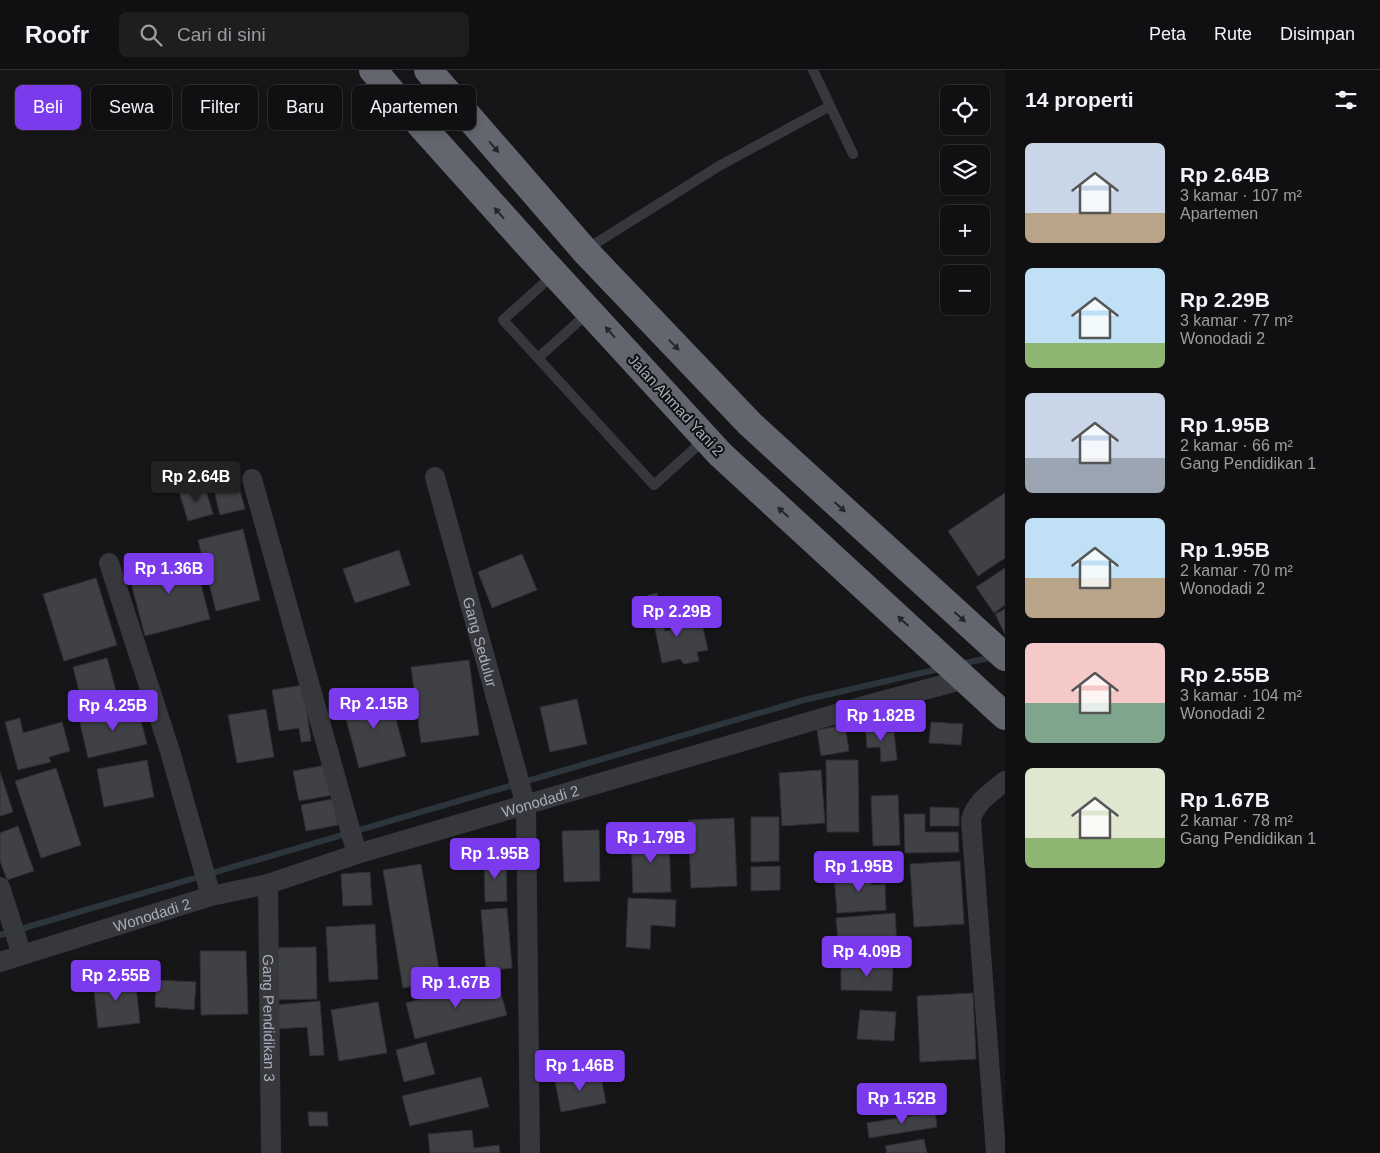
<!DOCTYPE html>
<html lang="id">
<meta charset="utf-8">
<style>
body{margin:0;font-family:Arial,sans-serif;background:#1e1e20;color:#f1f3f6;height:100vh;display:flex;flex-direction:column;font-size:19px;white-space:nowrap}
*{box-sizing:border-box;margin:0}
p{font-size:16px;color:#9c9d9f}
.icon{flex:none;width:28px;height:28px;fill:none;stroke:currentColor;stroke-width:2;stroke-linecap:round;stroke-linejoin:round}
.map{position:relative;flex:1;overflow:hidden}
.drawer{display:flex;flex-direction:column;background:#101012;width:375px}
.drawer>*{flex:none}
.top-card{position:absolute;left:15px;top:15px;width:475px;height:45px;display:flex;gap:10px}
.controls{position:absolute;left:940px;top:15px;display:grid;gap:10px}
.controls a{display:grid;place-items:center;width:50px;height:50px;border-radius:8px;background:#101012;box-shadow:0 2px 8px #0003,0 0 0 1px #303032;font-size:25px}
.price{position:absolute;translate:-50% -42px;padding:0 11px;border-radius:5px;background:#7c3aed;color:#fff;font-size:16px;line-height:32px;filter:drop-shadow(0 1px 2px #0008)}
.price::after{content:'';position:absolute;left:50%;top:30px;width:15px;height:11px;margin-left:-8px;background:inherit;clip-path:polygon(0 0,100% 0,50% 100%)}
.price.current{background:#222;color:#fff}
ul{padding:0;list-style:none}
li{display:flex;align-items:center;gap:15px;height:125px;padding:0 20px}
li span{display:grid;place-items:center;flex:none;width:140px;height:100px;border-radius:8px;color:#555}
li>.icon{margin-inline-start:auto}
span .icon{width:60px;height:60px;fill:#fffc;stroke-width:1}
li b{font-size:21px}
h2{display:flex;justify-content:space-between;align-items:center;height:60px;padding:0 20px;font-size:21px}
.tag{padding:0 18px;border-radius:8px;background:#101012;box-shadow:0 2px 8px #0003,0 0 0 1px #303032;font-size:18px;line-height:45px}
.tag.current{background:#7c3aed;color:#fff}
header{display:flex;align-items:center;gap:30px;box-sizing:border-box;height:70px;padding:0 25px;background:#101012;border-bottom:1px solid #303032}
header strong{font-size:24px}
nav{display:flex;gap:28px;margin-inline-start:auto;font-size:18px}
.search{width:350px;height:45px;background:#1e1e20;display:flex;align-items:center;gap:12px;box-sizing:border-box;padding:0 18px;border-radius:8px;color:#9c9d9f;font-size:19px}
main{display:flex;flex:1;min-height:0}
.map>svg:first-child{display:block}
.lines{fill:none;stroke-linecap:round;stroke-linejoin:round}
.stream{stroke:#2c353c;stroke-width:6}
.building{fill:#404145;stroke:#303034}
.lane{stroke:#37383d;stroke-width:10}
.street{stroke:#37383d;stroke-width:20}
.highway{stroke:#63666e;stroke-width:28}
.oneway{fill:#26262a}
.labels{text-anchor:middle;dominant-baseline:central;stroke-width:4;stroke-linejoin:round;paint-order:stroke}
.street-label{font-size:15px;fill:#a8adb8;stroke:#111113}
</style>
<header>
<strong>Roofr</strong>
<div class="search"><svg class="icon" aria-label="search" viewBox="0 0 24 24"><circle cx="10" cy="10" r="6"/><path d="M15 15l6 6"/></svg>Cari di sini</div>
<nav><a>Peta</a><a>Rute</a><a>Disimpan</a></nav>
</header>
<main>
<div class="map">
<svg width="1005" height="1083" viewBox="0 0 1005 1083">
<rect width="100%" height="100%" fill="#161618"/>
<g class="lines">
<path class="stream" d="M960,594L994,587
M0,865L804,630L943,598"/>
</g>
<path class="building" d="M236,406L245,439L220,445L212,412Z
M204,414L213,444L188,451L179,422Z
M1005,423V488L978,506L948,461Z
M243,459L260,530L216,541L198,470Z
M399,480L410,515L355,533L343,499Z
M522,484L537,520L492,538L478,502Z
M193,485L210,549L145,566L128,501Z
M1005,498V535L994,543L976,517Z
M96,508L117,575L64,591L43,524Z
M657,523L665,561L702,554L708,580L697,582L699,591L684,594L680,589L662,593L648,525Z
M1005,539V564L995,544Z
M107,588L116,621L81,629L73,597Z
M469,590L479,665L421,673L411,597Z
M303,615L311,671L301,672L299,658L279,661L272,620Z
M388,621L406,686L359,698L342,634Z
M577,629L587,674L550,682L540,637Z
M137,635L147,674L88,688L79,649Z
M266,639L274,687L237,693L228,645Z
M20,648L23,663L62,652L70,681L49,687L51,692L18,700L5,652Z
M878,651L879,663L894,662L897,690L881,692L880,677L867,678L865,652Z
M931,652L963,654L961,675L929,673Z
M845,655L849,681L821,686L817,660Z
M147,690L154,727L104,737L97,699Z
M826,690H858L859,762H827Z
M327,695L333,725L299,731L293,701Z
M56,698L81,775L41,788L15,711Z
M821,700L825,753L782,756L779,703Z
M0,702L13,742L0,746Z
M898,725L900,775L873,776L871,726Z
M333,729L338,755L306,761L301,735Z
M930,737L959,738V756H930Z
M904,744H925V762H958L959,782L905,783Z
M751,747H779V791L751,792Z
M734,748L737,816L691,818L688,750Z
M18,756L34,801L7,810L0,791V763Z
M599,760L600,811L564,812L562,761Z
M669,765L671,822L633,823L631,766Z
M484,789H506L507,831L485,832Z
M960,791L964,854L914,857L910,794Z
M421,794L441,911L403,918L383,800Z
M780,796V820L751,821V797Z
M370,802L372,835L343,836L341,804Z
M871,802V815L885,814L886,840L837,843L834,804Z
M628,828L676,830L675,857L651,855L650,879L626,877Z
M507,838L512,898L486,901L481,840Z
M895,843L897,875L839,881L836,848Z
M375,854L378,909L329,912L326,857Z
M316,877L317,929L273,930V878Z
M200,881H246L248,944L201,945Z
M841,895L893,896L892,921L841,920Z
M135,907L140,953L98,958L93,911Z
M497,909L507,945L415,969L406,933Z
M156,910L196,912L194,940L155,937Z
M973,923L976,989L920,992L917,926Z
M320,931L324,985L310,986L307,957L276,959L275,935Z
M378,932L387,983L339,991L331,940Z
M860,940L896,942L894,971L857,969Z
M426,972L435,1004L404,1012L396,980Z
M600,1002L606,1033L561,1042L555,1011Z
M481,1007L489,1037L410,1056L402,1026Z
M308,1042H327L328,1056H309Z
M935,1042L937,1057L869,1068L867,1053Z
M472,1060L474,1078L499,1075L500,1083H430L428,1064Z
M924,1069L927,1083H887L885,1076Z"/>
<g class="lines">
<path class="lane" d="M813,0L853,84
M585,180L719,96L830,36
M553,205L503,250L654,415L705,369
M538,288L589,242"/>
<g class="street">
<path id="s1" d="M435,407L526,736L530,1083"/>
<path d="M252,409L357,784"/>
<path d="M109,493L170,681L211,826"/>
<path id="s2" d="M268,814L271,1083"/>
<path d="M0,817L22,885"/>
<path id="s3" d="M0,892L211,826L268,814L357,784L860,637L965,609"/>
<path d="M996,1083L971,750C975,732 992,722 1005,711"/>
</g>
<path class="highway" d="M373,0L408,41L541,189L720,384L1005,646
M428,0L585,181L750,354L1005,587"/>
</g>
<defs><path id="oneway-solid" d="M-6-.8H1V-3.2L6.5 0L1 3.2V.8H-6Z" transform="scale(1.25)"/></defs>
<g class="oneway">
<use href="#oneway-solid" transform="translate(494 77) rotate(49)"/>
<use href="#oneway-solid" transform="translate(499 143) rotate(-132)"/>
<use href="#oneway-solid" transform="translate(610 262) rotate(-132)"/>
<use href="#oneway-solid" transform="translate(674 275) rotate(46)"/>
<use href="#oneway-solid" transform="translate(840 437) rotate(42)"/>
<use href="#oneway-solid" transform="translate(783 442) rotate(-138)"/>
<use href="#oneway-solid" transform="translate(960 547) rotate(42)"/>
<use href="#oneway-solid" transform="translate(903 551) rotate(-138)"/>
</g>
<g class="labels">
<g class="street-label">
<text transform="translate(676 335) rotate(47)">Jalan Ahmad Yani 2</text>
<text stroke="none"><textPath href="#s1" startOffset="171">Gang Sedulur</textPath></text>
<text stroke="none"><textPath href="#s3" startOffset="564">Wonodadi 2</textPath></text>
<text stroke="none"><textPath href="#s3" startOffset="159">Wonodadi 2</textPath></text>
<text stroke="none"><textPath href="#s2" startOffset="134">Gang Pendidikan 3</textPath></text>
</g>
</g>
</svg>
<div class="controls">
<a><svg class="icon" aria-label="locate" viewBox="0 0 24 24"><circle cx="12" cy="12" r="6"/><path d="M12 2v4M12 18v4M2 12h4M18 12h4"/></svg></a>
<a><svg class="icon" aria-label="layers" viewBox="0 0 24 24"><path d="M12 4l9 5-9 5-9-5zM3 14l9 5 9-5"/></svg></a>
<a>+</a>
<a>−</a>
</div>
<b class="price current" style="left:196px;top:433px">Rp 2.64B</b>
<b class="price" style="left:169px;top:525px">Rp 1.36B</b>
<b class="price" style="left:677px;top:568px">Rp 2.29B</b>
<b class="price" style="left:374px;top:660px">Rp 2.15B</b>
<b class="price" style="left:113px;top:662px">Rp 4.25B</b>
<b class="price" style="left:881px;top:672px">Rp 1.82B</b>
<b class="price" style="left:651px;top:794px">Rp 1.79B</b>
<b class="price" style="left:495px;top:810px">Rp 1.95B</b>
<b class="price" style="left:859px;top:823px">Rp 1.95B</b>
<b class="price" style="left:867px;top:908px">Rp 4.09B</b>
<b class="price" style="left:116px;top:932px">Rp 2.55B</b>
<b class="price" style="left:456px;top:939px">Rp 1.67B</b>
<b class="price" style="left:580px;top:1022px">Rp 1.46B</b>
<b class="price" style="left:902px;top:1055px">Rp 1.52B</b>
<div class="top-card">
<a class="tag current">Beli</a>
<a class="tag">Sewa</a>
<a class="tag">Filter</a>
<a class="tag">Baru</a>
<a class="tag">Apartemen</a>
</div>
</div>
<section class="drawer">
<h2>14 properti<svg class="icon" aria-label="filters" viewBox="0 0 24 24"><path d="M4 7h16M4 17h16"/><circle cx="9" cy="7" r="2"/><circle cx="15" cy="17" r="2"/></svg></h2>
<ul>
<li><span style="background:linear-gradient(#c9d6e8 70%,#b9a48a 0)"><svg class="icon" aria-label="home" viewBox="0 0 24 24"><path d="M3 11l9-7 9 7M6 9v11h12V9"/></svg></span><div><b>Rp 2.64B</b><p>3 kamar · 107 m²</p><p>Apartemen</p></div></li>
<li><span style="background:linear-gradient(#bfe0f5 75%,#8fb573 0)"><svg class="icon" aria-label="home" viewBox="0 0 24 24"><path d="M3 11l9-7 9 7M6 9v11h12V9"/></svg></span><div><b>Rp 2.29B</b><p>3 kamar · 77 m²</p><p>Wonodadi 2</p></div></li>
<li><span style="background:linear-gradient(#c9d6e8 65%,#9aa5b1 0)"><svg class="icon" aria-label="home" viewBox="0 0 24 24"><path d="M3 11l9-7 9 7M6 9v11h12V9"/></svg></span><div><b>Rp 1.95B</b><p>2 kamar · 66 m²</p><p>Gang Pendidikan 1</p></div></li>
<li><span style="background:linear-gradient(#bfe0f5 60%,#b9a48a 0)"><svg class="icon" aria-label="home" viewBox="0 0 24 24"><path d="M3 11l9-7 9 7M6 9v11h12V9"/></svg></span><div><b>Rp 1.95B</b><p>2 kamar · 70 m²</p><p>Wonodadi 2</p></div></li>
<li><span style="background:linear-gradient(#f6c9c9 60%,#7fa58c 0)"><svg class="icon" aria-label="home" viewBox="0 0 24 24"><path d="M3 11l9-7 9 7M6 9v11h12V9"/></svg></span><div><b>Rp 2.55B</b><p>3 kamar · 104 m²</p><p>Wonodadi 2</p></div></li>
<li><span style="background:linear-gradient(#dfe7d0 70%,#8fb573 0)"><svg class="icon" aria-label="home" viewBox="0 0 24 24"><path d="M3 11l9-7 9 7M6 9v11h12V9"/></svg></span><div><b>Rp 1.67B</b><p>2 kamar · 78 m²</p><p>Gang Pendidikan 1</p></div></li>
</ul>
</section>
</main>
